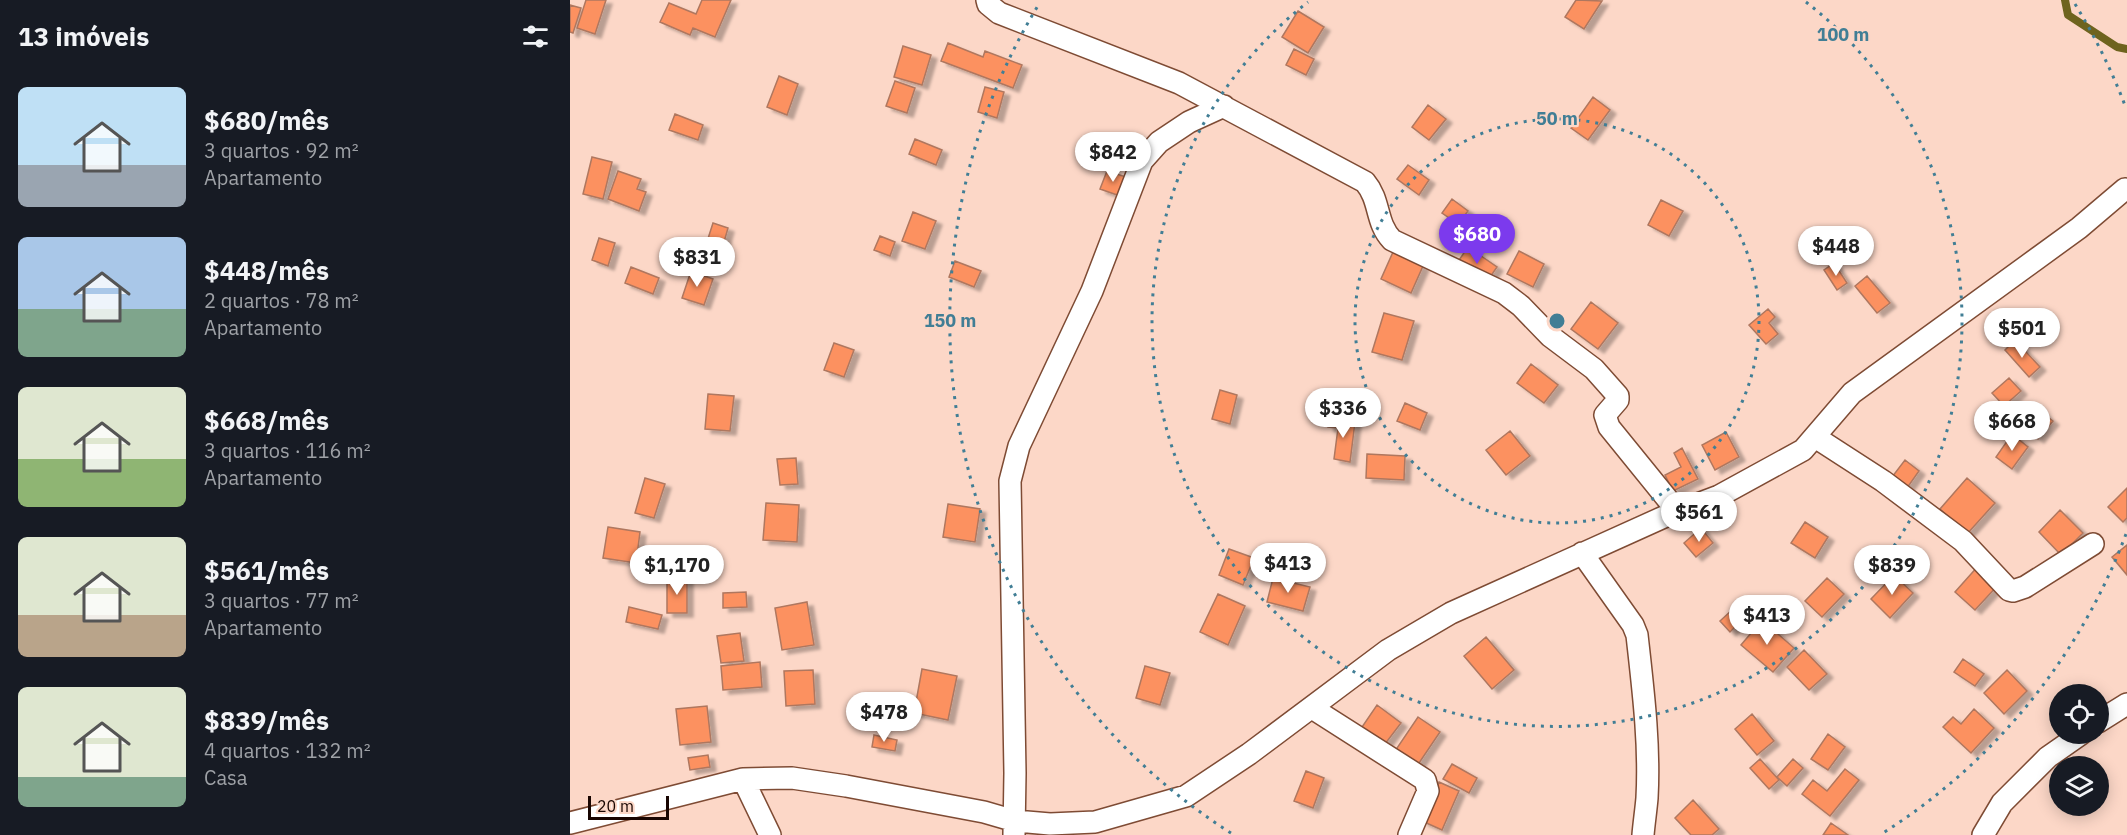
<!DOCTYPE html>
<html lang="pt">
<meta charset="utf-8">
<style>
body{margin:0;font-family:"IBM Plex Sans",sans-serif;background:#20242c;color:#f1f3f6;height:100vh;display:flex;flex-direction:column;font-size:22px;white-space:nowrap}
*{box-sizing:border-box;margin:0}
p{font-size:20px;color:#9ea1a6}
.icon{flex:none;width:33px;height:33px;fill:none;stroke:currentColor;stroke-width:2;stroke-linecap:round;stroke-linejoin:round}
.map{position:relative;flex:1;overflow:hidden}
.panel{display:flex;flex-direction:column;background:#171b24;width:570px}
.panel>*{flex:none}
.buttons{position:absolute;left:1479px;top:684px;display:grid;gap:12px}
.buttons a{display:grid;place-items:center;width:60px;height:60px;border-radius:50%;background:#171b24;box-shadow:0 3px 15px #0003;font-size:30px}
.scale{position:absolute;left:18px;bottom:15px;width:81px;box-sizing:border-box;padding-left:6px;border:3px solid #180501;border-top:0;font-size:16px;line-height:21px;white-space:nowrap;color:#180501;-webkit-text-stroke:4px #fcd7c7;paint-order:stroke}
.price{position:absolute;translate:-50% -51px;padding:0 14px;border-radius:21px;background:#fff;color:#222;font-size:20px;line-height:39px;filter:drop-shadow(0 2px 3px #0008)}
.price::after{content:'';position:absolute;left:50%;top:36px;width:18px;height:14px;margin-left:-9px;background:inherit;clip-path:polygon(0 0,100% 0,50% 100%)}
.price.active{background:#7c3aed;color:#fff}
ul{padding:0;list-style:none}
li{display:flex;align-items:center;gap:18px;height:150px;padding:0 18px}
li span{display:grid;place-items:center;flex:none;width:168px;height:120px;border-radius:9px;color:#555}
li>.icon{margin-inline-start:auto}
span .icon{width:72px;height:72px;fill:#fffc;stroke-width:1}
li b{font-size:26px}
h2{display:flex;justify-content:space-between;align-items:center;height:72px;padding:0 18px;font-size:26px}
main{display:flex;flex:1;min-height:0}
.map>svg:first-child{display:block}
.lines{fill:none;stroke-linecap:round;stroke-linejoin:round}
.stream{stroke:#6e631e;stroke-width:8}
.building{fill:#fc9160;stroke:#af775f;stroke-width:1.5;filter:url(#shadow)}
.street-casing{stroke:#7e4b34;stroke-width:24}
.street{stroke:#fff;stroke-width:21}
.ring{fill:none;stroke:#417e95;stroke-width:3;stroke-dasharray:3 6}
.centre{fill:#417e95;stroke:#fcd7c7;stroke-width:3}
.ring-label{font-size:18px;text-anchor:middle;font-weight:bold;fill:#417e95;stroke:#fcd7c7;stroke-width:4.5;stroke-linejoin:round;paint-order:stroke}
</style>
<main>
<section class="panel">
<h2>13 imóveis<svg class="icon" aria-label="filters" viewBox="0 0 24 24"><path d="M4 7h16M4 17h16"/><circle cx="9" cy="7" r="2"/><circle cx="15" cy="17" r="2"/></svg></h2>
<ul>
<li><span style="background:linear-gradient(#bfe0f5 65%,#9aa5b1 0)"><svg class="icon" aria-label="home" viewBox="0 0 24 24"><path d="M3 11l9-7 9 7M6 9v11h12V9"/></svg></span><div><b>$680/mês</b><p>3 quartos · 92 m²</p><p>Apartamento</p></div></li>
<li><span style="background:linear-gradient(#a9c7e8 60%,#7fa58c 0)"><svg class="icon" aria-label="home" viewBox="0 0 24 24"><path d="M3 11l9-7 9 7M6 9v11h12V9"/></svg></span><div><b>$448/mês</b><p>2 quartos · 78 m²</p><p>Apartamento</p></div></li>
<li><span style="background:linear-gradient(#dfe7d0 60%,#8fb573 0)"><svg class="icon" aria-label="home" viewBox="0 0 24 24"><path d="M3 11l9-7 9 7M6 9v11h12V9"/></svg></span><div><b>$668/mês</b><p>3 quartos · 116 m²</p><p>Apartamento</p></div></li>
<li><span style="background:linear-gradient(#dfe7d0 65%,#b9a48a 0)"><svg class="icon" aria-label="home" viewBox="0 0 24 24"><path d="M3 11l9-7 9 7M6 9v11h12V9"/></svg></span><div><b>$561/mês</b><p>3 quartos · 77 m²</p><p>Apartamento</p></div></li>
<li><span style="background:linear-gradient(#dfe7d0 75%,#7fa58c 0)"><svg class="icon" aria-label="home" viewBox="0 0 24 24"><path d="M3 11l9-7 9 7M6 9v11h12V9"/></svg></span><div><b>$839/mês</b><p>4 quartos · 132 m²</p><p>Casa</p></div></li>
</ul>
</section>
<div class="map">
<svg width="1557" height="835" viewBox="0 0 1557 835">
<defs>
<filter id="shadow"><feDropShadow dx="6" dy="4" stdDeviation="1.5" flood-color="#0004"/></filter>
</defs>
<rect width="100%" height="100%" fill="#fcd7c7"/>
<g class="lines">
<path class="stream" d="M1495,0L1498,15L1547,47L1557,49"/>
</g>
<path class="building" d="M16,0H36L25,34L7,28Z
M132,0H161L145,37L123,28L120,35L90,22L99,3L126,14Z
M1006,0L1032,1L1014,29L995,17Z
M0,5L11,8L3,33L0,32Z
M728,11L754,27L738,53L712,37Z
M378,43L413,57L415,51L452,65L443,88L371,61Z
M333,46L361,55L352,85L324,77Z
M724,49L744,59L736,75L716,65Z
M209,76L228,84L217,115L197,107Z
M325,81L345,88L337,113L316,106Z
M415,87L434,92L427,118L408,112Z
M1023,97L1040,110L1018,140L1001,128Z
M858,105L876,119L859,140L842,127Z
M105,114L133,125L128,140L99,130Z
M345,139L372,150L366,165L339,154Z
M22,157L42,162L33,199L13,194Z
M838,165L859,180L849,195L827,179Z
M48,171L71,179L67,189L76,192L69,211L38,199Z
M537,171L556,177L550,196L530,189Z
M882,199L898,211L888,224L872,213Z
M1091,200L1113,211L1099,236L1078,225Z
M343,212L366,221L355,249L332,241Z
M143,223L158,228L150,256L134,251Z
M310,236L325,242L320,256L304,250Z
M29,238L45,243L38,266L22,260Z
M898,247L927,267L916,283L887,263Z
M949,251L974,264L963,287L937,274Z
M823,252L853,266L841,293L811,279Z
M385,261L411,271L404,287L379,277Z
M1264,263L1277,283L1267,290L1254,270Z
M61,267L89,278L83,294L55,283Z
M121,271L143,279L134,305L112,298Z
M1297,276L1320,303L1307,313L1285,286Z
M1021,302L1048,323L1028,349L1001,329Z
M1198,309L1205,317L1199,323L1208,334L1196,344L1179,325Z
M814,313L844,321L832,360L802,352Z
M1445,340L1470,367L1459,377L1435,350Z
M264,343L284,350L274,377L254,370Z
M961,364L988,385L974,403L947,383Z
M1439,378L1451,391L1434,406L1422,393Z
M650,390L667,395L660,424L642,419Z
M138,394L164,396L160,431L135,429Z
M835,403L857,413L850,430L827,421Z
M1469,410L1483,421L1468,439L1455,428Z
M759,419L785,422L780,462L764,459L768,428L758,427Z
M940,431L960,456L936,475L916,450Z
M1156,432L1169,457L1145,470L1132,445Z
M1442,434L1458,447L1442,469L1426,457Z
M1112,448L1128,479L1103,491L1095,475L1111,467L1104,453Z
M797,454L835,456L834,480L796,478Z
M226,458L228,484L210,485L207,459Z
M1335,460L1349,471L1337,488L1322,477Z
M75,478L95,484L84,518L65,513Z
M1397,478L1425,503L1397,534L1370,509Z
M1557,488V518L1553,522L1538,507Z
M196,503L229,505L227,542L193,540Z
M378,504L410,509L405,542L373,537Z
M1490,510L1513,533L1491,555L1469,532Z
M1235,522L1258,537L1245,558L1221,543Z
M38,527L70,532L66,563L33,558Z
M1131,528L1143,543L1126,557L1114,543Z
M1557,545V575L1542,557Z
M659,549L684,558L673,585L649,575Z
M1409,565L1429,584L1405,610L1385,592Z
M1324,575L1343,593L1320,618L1301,599Z
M117,578V613H97V579Z
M703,578L740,587L733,611L697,602Z
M1257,578L1274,594L1252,617L1235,601Z
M176,592L177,607L153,608V593Z
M648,594L675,606L658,645L630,632Z
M237,602L244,645L212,650L205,608Z
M59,607L92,615L88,629L56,622Z
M1163,609L1172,620L1160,632L1150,621Z
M1192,620L1224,648L1203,672L1171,645Z
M170,633L174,661L151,663L147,636Z
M916,637L944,670L922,689L894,656Z
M1234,650L1257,674L1239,690L1217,667Z
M1393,659L1414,674L1405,686L1384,672Z
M190,662L192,687L153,690L151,666Z
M575,666L600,673L590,705L566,698Z
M352,669L387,676L378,720L344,713Z
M243,670L245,704L216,706L214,671Z
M1437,670L1457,691L1434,714L1414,693Z
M807,705L831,723L815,744L792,727Z
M137,706L141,742L110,745L106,709Z
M1404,709L1424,728L1401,753L1373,727L1383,717L1391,724Z
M1182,714L1204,741L1187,755L1165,729Z
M848,717L870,732L847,766L825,751Z
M1258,734L1275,747L1258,770L1241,759Z
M304,735L327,740L325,751L302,747Z
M138,755L140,767L120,770L118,758Z
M1190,759L1209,780L1199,789L1180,768Z
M1223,759L1233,768L1217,786L1207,777Z
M882,764L907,778L899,793L873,779Z
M1275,769L1289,780L1260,816L1232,794L1243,780L1257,791Z
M736,771L754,778L743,808L724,801Z
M869,782L889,791L872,830L852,821Z
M1123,800L1149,829L1142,835H1121L1105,818Z
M1261,823L1278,835H1253Z"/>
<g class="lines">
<defs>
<path id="street" d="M417,0L418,4L429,13L609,83L795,182C811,201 805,222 822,240L934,293L951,306L980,336L1024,369L1048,396V400L1035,415L1039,427L1108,512
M1245,437L1313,481L1393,541L1439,590L1443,591L1455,587L1523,544
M1012,553L1063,625L1067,635C1073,689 1080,744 1077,798C1076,810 1074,823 1073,835
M742,708L855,780L858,791L839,835
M1528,722L1557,704
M173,779L200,835
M0,823L173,779L222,778L276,786L414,812L445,821L480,824L525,822L616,796L679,754L818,650L881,613L1096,516L1149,496L1233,450L1282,393L1509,228L1555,189
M444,834L445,773L440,481L449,446L522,291L572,161L589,142L619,122L654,106
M1413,835L1432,803L1478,757L1511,734"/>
</defs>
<use href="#street" class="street-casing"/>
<use href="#street" class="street"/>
</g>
<g class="ring">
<circle cx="987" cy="321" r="202"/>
<path d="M1236 2A405 405 0 1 1 738 2"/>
<path d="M1556 534A607 607 0 0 1 1313 833M661 833A607 607 0 0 1 469 4M1505 4A607 607 0 0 1 1556 108"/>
</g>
<circle cx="987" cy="321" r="9" class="centre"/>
<g class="ring-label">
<text x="1273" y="41">100 m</text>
<text x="987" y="125">50 m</text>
<text x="380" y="327">150 m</text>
</g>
</svg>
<div class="buttons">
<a><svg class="icon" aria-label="locate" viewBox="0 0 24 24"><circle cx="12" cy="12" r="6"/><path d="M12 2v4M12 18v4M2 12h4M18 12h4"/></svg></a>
<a><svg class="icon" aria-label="layers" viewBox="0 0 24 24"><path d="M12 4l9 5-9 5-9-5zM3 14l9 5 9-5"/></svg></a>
</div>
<div class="scale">20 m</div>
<b class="price" style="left:543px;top:183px">$842</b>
<b class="price active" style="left:907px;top:265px">$680</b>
<b class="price" style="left:1266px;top:277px">$448</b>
<b class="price" style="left:127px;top:288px">$831</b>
<b class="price" style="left:1452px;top:359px">$501</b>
<b class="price" style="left:773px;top:439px">$336</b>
<b class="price" style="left:1442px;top:452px">$668</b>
<b class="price" style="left:1129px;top:543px">$561</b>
<b class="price" style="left:718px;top:594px">$413</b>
<b class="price" style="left:107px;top:596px">$1,170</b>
<b class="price" style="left:1322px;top:596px">$839</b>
<b class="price" style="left:1197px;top:646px">$413</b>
<b class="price" style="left:314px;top:743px">$478</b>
</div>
</main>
